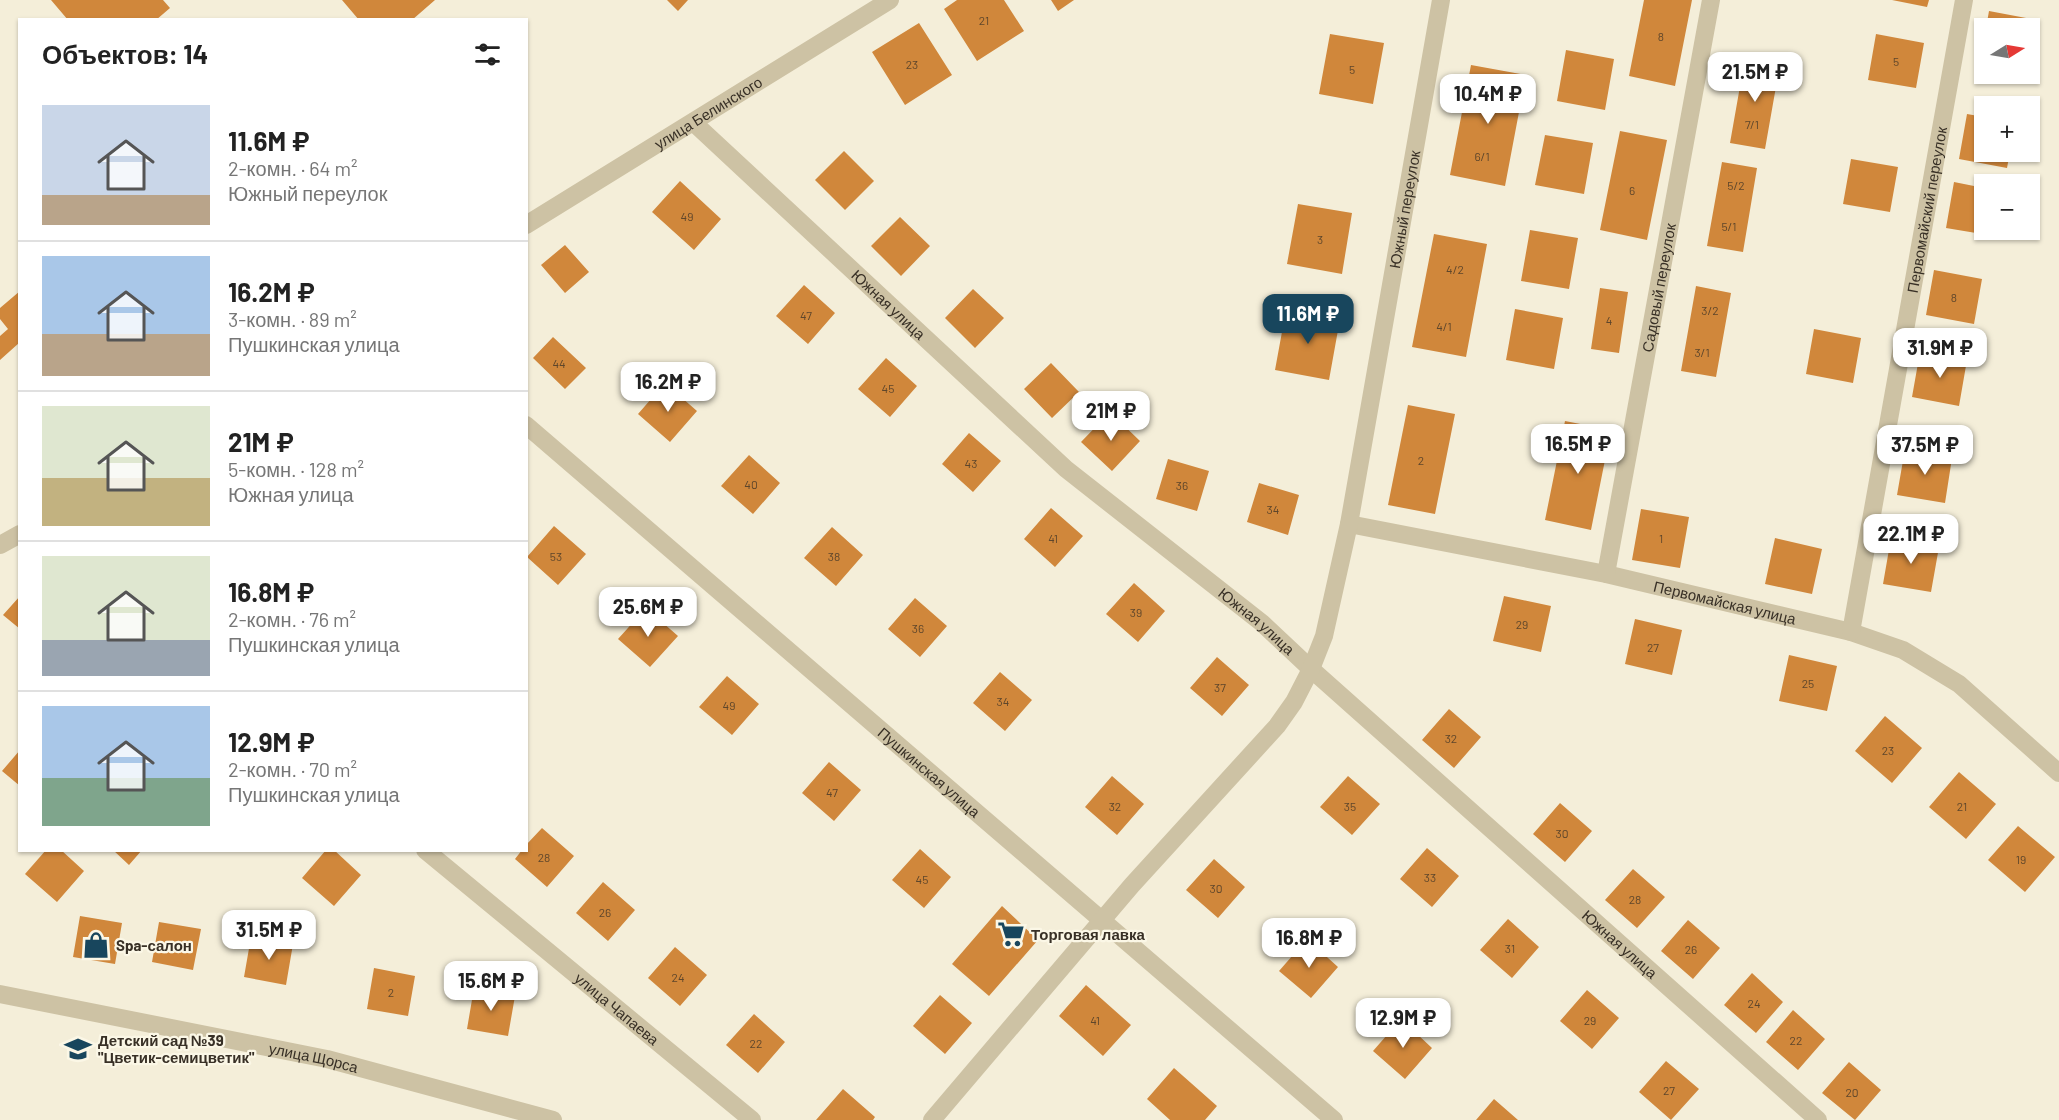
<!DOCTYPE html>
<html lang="ru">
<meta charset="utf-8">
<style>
body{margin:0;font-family:Barlow,sans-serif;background:#f2f2f2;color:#222;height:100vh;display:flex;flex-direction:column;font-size:22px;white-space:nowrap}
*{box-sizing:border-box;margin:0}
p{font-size:20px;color:#767676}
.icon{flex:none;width:33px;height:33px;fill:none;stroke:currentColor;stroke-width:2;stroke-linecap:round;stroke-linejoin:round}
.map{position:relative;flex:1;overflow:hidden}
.details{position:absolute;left:18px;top:18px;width:510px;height:834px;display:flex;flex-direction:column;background:#fff;border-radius:0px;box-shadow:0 2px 4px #0004}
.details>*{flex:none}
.needle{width:39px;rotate:79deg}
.tools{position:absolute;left:1974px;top:18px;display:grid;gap:12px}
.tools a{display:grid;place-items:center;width:66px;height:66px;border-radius:0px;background:#fff;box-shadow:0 2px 4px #0004;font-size:30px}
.price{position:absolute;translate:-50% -51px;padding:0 14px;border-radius:12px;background:#fff;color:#222;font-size:20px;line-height:39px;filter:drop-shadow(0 2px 3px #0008)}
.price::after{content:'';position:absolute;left:50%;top:36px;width:18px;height:14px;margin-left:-9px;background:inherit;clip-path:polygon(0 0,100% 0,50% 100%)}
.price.active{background:#18465d;color:#fff}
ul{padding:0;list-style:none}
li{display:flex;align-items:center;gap:18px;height:150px;padding:0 24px}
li+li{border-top:2px solid #e0e0e0}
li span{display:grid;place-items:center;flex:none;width:168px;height:120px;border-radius:0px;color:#555}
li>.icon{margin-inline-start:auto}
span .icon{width:72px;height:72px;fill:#fffc;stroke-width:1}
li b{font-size:26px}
h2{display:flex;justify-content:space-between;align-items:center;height:72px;padding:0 24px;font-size:26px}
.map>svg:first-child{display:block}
.building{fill:#d0873b}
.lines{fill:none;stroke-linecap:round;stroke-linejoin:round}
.street{stroke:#cdc2a4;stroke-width:18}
.labels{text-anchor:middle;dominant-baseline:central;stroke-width:4.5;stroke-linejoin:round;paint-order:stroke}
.number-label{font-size:12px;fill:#5e462b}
.street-label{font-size:15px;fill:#383026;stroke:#fbf7e6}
.poi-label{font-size:15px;font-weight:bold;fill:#383026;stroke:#fbf7e6;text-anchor:start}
</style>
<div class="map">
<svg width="2059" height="1120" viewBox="0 0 2059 1120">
<rect width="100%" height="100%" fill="#f4eed9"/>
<path class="building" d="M51,0H163L170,8L156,20H68Z
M342,0H435L412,20H359Z
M667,0H688L678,11Z
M957,0H1004L1024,31L977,61L944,9Z
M1051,0H1074L1058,11Z
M1644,0H1692L1675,86L1629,76Z
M1892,0H1929L1927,7Z
M1989,11L2036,20L2031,50L2030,28H1986Z
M919,23L952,75L905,105L872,52Z
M1330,34L1384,43L1373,104L1319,94Z
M1876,34L1924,43L1916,88L1868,80Z
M1566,50L1614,59L1605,110L1557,101Z
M1745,58L1780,64L1765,149L1730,143Z
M1471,65L1526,75L1505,186L1450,175Z
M1967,114L1984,117V152H2010L2007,168L1959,159Z
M1620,131L1667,140L1647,240L1600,230Z
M1545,135L1593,143L1584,194L1535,185Z
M844,151L874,181L845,210L815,180Z
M1851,159L1898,167L1890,212L1843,204Z
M1722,162L1757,168L1743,252L1707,246Z
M680,181L721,219L694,250L652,212Z
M1954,182L1984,188V230H1995L1994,236L1946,228Z
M1298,204L1352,213L1342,274L1287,264Z
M900,217L930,246L901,276L871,246Z
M1530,230L1578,238L1569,289L1521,281Z
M1434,234L1487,244L1466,357L1412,347Z
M565,245L589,272L565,293L541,265Z
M1934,270L1982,279L1974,324L1926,315Z
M804,285L835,313L808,344L776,316Z
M1696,286L1731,293L1716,377L1681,371Z
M1600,288L1628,292L1619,353L1591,349Z
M973,289L1004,318L975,348L945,318Z
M20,291L19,343L0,360V336L8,329L0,319V308Z
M1515,309L1563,318L1554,369L1506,360Z
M1286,310L1340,319L1329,380L1275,370Z
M1814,329L1861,338L1853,383L1806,374Z
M553,337L586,368L565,389L533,358Z
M1920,352L1967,360L1959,406L1912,397Z
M886,358L917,386L890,417L858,389Z
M1051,363L1079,392L1052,418L1024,389Z
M665,383L697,411L670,442L638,414Z
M1408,405L1455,414L1435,514L1388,505Z
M1110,412L1140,441L1112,471L1081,442Z
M1565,421L1611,430L1591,530L1545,520Z
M969,433L1001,461L973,492L942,464Z
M1905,449L1952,458L1945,503L1897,495Z
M749,455L780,483L753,514L721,486Z
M1168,459L1209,471L1197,511L1156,499Z
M1259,483L1299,495L1288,535L1247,522Z
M1051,508L1083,536L1055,567L1024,539Z
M1641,509L1689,517L1680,568L1632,560Z
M554,526L586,554L558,585L527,557Z
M832,527L863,555L836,586L804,558Z
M1775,538L1822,549L1812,594L1765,584Z
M1891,538L1939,547L1931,592L1883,584Z
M1134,583L1165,611L1138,642L1106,614Z
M20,596V629L3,615Z
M1504,596L1551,606L1541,652L1493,641Z
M915,598L947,626L920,657L888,629Z
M646,608L678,636L650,667L618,639Z
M1635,619L1682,630L1672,675L1625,664Z
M1789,655L1837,666L1827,711L1779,701Z
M1217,657L1249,685L1222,716L1190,688Z
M1000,672L1032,700L1005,731L973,703Z
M727,676L759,704L732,735L699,707Z
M1449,709L1481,737L1454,768L1422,740Z
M1885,716L1922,748L1892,783L1855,751Z
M20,750V786L2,771Z
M829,762L861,790L834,821L802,793Z
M1959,772L1996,804L1966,839L1929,807Z
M1112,776L1144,804L1117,835L1085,807Z
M1348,776L1380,804L1352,835L1320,807Z
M1560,803L1592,831L1565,862L1533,834Z
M2018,826L2055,857L2025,892L1988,860Z
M542,828L574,856L547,887L515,859L522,850H526V845Z
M1427,848L1459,876L1432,907L1400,879Z
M920,849L951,877L924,908L892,880Z
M46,850H61L84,871L57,902L25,874Z
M113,850H142L129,865Z
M326,850H334L361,875L334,906L302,878Z
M1214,859L1245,887L1218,918L1186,890Z
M1633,869L1665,897L1637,928L1605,900Z
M603,882L635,910L608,941L576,913Z
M1002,906L1038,940L989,996L952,964Z
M80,916L122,923L115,964L73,957Z
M1508,919L1539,947L1512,978L1480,950Z
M1688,920L1720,948L1693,979L1661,951Z
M159,922L201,929L193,970L152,962Z
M251,937L293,944L286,985L244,977Z
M1307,939L1338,967L1311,998L1279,971Z
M675,947L707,975L680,1006L648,978Z
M374,968L415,976L408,1016L367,1009Z
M1752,973L1783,1002L1756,1033L1724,1005Z
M1086,985L1131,1025L1103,1056L1059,1016Z
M474,988L515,996L508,1036L467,1029Z
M1587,990L1619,1018L1592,1049L1560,1021Z
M940,995L972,1023L945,1054L913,1026Z
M1793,1010L1825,1039L1798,1070L1766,1042Z
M754,1014L785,1042L758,1073L726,1045Z
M1401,1019L1432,1048L1405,1079L1373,1051Z
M1666,1061L1699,1089L1671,1120L1639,1092Z
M1849,1062L1881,1090L1855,1120L1822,1093Z
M1174,1068L1217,1106L1205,1120H1170L1147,1099Z
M843,1089L875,1117L873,1120H816Z
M1494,1099L1518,1120H1476Z"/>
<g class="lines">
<g class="street">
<path id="s1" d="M694,123L1066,469L1262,623L1311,669L1818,1120"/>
<path id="s2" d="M526,225L890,0"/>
<path id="s3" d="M526,425L1334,1120"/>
<path id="s4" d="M1349,524L1606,574L1851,632L1903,650L1959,684L2059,773"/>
<path d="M0,545L20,534"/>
<path id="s5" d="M1606,574L1711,0"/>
<path id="s6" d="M1851,632L1964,0"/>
<path id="s7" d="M425,850L752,1120"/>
<path id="s8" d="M0,994L327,1059L553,1120"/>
<path id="s9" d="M932,1120L1132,885L1277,726L1294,702L1311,669L1324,636L1349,524L1441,0"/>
</g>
</g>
<defs>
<symbol id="supermarket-bare" viewBox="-9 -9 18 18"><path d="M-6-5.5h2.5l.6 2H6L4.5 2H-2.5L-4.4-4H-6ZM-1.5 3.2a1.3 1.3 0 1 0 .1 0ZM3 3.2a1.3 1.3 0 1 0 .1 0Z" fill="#18465d" stroke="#fbf7e6" stroke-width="2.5" paint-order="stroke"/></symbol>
<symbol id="shop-bare" viewBox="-9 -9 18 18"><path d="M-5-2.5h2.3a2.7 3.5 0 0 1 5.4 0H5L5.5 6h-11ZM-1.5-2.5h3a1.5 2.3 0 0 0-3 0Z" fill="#18465d" stroke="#fbf7e6" stroke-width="2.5" paint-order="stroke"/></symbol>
<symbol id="school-bare" viewBox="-9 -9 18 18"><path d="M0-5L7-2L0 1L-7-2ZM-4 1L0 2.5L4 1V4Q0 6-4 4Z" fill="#18465d" stroke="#fbf7e6" stroke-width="2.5" paint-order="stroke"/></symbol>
</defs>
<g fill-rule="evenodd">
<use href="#supermarket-bare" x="992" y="915" width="38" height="38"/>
<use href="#shop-bare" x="77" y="926" width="38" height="38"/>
<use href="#school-bare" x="59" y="1030" width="38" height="38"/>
</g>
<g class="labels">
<g class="number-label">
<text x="984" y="20">21</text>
<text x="1661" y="36">8</text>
<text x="1896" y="61">5</text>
<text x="912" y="64">23</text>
<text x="1352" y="69">5</text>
<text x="1752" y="124">7/1</text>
<text x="1482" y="156">6/1</text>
<text x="1736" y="185">5/2</text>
<text x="1632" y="190">6</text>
<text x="687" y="216">49</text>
<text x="1729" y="226">5/1</text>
<text x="1320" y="239">3</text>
<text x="1455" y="269">4/2</text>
<text x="1954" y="297">8</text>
<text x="1710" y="310">3/2</text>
<text x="806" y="315">47</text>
<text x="1609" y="320">4</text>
<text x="1444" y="326">4/1</text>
<text x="1702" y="352">3/1</text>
<text x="559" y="363">44</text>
<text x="888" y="388">45</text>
<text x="1421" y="460">2</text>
<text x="971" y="463">43</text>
<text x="751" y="484">40</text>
<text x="1182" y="485">36</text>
<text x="1273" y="509">34</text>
<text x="1053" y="538">41</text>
<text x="1661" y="538">1</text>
<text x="556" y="556">53</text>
<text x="834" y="556">38</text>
<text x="1136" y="612">39</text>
<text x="1522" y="624">29</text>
<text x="918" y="628">36</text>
<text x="1653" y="647">27</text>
<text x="1808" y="683">25</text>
<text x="1220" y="687">37</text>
<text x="1003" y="701">34</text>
<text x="729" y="705">49</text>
<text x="1451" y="738">32</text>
<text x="1888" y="750">23</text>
<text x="832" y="792">47</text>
<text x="1115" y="806">32</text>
<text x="1350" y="806">35</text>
<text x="1962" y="806">21</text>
<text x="1562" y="833">30</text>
<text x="544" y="857">28</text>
<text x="2021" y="859">19</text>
<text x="1430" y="877">33</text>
<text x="922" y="879">45</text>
<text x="1216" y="888">30</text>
<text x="1635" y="899">28</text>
<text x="605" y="912">26</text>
<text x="1510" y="948">31</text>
<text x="1691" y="949">26</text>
<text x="678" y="977">24</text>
<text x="391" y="992">2</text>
<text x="1754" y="1003">24</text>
<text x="1095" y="1020">41</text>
<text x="1590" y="1020">29</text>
<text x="1796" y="1040">22</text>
<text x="756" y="1043">22</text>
<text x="1669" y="1090">27</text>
<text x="1852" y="1092">20</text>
</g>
<g class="street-label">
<text stroke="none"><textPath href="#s2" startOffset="214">улица Белинского</textPath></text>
<text stroke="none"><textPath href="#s9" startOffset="1060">Южный переулок</textPath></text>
<text stroke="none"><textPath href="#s6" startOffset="429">Первомайский переулок</textPath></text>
<text stroke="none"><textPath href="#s5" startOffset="291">Садовый переулок</textPath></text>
<text stroke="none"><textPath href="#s1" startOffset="266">Южная улица</textPath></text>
<text stroke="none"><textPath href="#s4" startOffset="384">Первомайская улица</textPath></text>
<text stroke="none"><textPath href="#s1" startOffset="752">Южная улица</textPath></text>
<text stroke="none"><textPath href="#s3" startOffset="532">Пушкинская улица</textPath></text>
<text stroke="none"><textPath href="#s1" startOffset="1238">Южная улица</textPath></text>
<text stroke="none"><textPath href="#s7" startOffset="249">улица Чапаева</textPath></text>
<text stroke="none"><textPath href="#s8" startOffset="320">улица Щорса</textPath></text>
</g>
<g class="poi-label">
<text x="1031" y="934">Торговая лавка</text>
<text x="116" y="945">Spa-салон</text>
<text x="98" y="1040">Детский сад №39<tspan x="98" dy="17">"Цветик-семицветик"</tspan></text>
</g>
</g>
</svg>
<div class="tools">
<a><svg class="needle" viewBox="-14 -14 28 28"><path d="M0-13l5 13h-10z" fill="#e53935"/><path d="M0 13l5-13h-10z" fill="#767676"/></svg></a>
<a>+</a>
<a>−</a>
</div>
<b class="price" style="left:1755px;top:103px">21.5M ₽</b>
<b class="price" style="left:1488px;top:125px">10.4M ₽</b>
<b class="price active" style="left:1308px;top:345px">11.6M ₽</b>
<b class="price" style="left:1940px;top:379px">31.9M ₽</b>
<b class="price" style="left:668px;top:413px">16.2M ₽</b>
<b class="price" style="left:1111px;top:442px">21M ₽</b>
<b class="price" style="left:1578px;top:475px">16.5M ₽</b>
<b class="price" style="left:1925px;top:476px">37.5M ₽</b>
<b class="price" style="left:1911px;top:565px">22.1M ₽</b>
<b class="price" style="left:648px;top:638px">25.6M ₽</b>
<b class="price" style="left:269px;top:961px">31.5M ₽</b>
<b class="price" style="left:1309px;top:969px">16.8M ₽</b>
<b class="price" style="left:491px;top:1012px">15.6M ₽</b>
<b class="price" style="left:1403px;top:1049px">12.9M ₽</b>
<section class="details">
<h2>Объектов: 14<svg class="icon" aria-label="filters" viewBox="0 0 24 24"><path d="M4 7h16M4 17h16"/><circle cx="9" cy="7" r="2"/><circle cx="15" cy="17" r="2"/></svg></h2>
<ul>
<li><span style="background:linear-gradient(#c9d6e8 75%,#b9a48a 0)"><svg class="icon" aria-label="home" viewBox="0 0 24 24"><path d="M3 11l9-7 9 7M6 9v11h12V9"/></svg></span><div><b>11.6M ₽</b><p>2-комн. · 64 m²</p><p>Южный переулок</p></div></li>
<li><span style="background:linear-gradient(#a9c7e8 65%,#b9a48a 0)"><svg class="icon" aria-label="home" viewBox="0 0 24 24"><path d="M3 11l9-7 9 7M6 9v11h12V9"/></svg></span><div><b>16.2M ₽</b><p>3-комн. · 89 m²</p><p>Пушкинская улица</p></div></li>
<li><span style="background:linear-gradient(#dfe7d0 60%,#c2b280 0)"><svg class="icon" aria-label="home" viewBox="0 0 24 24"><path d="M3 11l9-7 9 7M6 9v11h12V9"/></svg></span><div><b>21M ₽</b><p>5-комн. · 128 m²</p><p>Южная улица</p></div></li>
<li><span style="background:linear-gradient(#dfe7d0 70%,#9aa5b1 0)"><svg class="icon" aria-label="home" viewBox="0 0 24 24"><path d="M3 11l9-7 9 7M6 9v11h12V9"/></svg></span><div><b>16.8M ₽</b><p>2-комн. · 76 m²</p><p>Пушкинская улица</p></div></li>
<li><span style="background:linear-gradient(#a9c7e8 60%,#7fa58c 0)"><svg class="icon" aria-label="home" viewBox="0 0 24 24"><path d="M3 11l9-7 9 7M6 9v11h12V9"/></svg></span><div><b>12.9M ₽</b><p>2-комн. · 70 m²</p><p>Пушкинская улица</p></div></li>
</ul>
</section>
</div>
